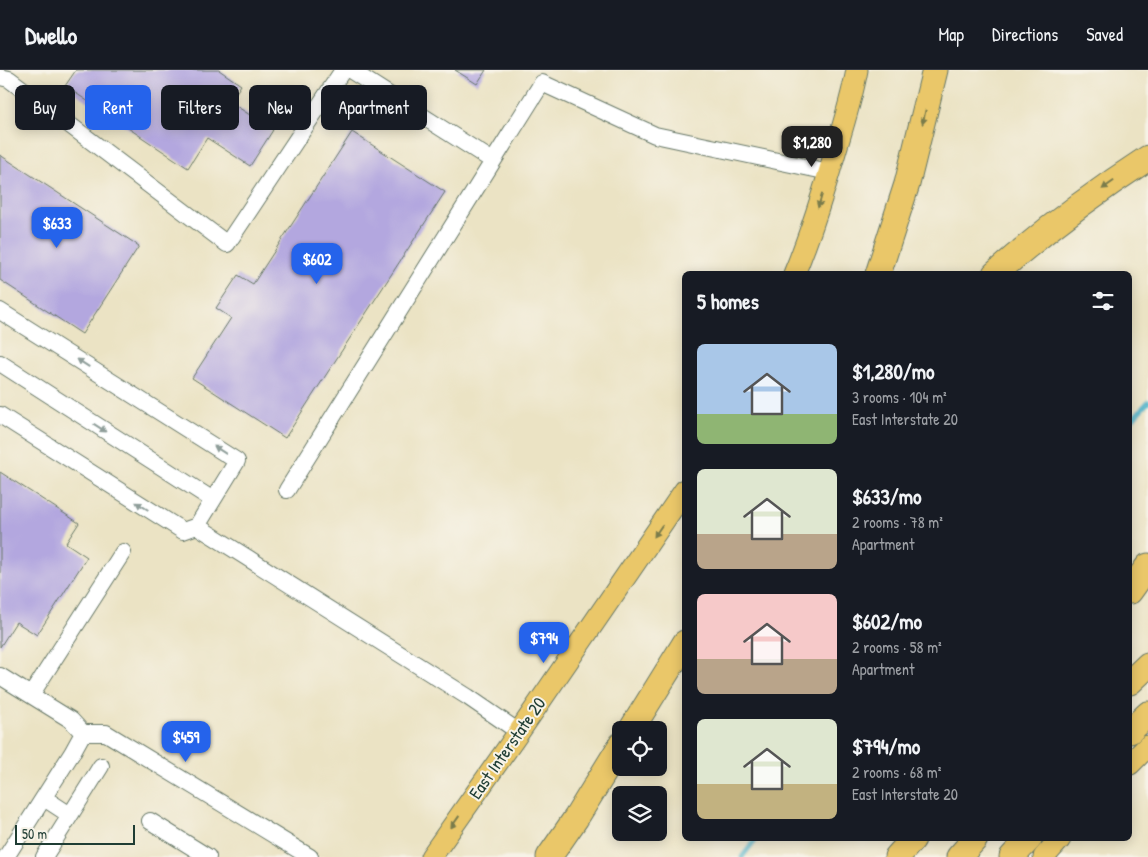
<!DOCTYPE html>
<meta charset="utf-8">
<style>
body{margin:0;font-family:"Patrick Hand",sans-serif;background:#20242c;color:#f1f3f6;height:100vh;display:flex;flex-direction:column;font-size:19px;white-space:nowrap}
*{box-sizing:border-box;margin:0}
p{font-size:16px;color:#9ea1a6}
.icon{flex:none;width:28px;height:28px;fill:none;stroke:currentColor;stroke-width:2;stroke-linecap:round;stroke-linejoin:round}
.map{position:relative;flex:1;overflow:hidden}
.drawer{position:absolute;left:682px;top:201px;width:450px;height:570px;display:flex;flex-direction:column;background:#171b24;border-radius:8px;box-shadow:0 2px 12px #0003}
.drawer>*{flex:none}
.hud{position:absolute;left:15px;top:15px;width:475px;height:45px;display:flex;gap:10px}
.buttons{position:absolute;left:612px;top:651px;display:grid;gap:10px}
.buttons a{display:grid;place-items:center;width:55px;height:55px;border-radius:8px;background:#171b24;box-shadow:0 2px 12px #0003;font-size:25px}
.scale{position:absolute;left:15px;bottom:12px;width:120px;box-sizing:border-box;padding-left:5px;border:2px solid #1f3d34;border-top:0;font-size:14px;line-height:18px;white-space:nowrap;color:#1f3d34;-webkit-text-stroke:4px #f7f3e8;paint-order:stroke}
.price{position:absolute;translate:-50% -42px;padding:0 11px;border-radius:10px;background:#2563eb;color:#fff;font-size:16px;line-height:32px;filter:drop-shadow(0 1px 2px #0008)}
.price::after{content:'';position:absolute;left:50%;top:30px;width:15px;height:11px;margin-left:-8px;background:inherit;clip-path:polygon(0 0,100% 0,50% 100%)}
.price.active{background:#222;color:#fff}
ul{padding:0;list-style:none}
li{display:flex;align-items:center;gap:15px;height:125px;padding:0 15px}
li span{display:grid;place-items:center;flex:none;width:140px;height:100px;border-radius:8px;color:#555}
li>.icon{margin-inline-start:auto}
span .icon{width:60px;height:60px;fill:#fffc;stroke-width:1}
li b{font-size:21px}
h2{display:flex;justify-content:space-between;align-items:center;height:60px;padding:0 15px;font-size:21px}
.chip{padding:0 18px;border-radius:8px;background:#171b24;box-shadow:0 2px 12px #0003;font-size:18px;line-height:45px}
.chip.active{background:#2563eb;color:#fff}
header{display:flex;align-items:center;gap:30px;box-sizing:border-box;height:70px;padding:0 25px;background:#171b24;border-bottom:1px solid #363941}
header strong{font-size:24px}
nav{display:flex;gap:28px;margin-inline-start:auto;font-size:18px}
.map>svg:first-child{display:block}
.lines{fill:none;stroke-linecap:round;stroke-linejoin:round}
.stream{stroke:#48b0c7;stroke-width:5}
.building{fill:#b3a7df}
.minor-casing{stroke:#676;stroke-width:18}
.major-casing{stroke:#676;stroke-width:23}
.highway-casing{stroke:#676;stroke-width:27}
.minor{stroke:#fff;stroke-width:16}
.major{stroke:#eac769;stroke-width:21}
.highway{stroke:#eac769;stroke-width:25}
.oneway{fill:#7a7b4c}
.oneway2{fill:#8f9e9a}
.labels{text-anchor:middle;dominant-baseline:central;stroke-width:4;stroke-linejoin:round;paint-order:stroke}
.street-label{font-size:18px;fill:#1f3d34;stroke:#f7f3e8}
</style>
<header>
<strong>Dwello</strong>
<nav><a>Map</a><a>Directions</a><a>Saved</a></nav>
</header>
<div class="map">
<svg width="1148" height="787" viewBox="0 0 1148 787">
<rect width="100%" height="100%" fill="#f7f3e8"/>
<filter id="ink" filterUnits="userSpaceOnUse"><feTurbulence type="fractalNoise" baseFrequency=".02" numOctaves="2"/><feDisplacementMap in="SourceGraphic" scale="10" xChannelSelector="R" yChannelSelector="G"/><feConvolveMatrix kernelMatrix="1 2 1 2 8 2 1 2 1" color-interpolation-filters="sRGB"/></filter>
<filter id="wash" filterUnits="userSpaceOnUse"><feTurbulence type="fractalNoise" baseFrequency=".0096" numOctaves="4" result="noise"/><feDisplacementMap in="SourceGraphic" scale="20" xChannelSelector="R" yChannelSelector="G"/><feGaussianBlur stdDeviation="1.12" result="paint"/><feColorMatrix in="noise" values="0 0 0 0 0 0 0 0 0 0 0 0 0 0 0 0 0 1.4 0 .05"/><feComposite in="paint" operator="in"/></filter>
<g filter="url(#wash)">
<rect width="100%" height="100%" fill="#ebe3c4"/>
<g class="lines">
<path class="stream" d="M1130,352L1148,332
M742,787L756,769"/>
</g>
<g id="blocks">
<path class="building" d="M76,0H219L241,15L230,32L273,60L250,96L207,68L188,98L65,16Z
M455,0H486L477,14Z
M352,62L445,122L285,368L192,308L231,248L216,238L238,205L253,214Z
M0,85L139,176L82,264L0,210Z
M0,402L79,453L66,473L87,487L37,565L16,552L0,577Z"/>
</g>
</g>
<g filter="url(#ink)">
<use href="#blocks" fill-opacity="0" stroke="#676" stroke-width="1"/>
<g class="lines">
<defs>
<path id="minor" d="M350,0L493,91
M0,7L9,9L227,174L343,0
M0,241L237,391L197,456L183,461L0,345
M0,293L213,430
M287,420L542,13L655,65L829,102
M197,456L468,627L519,662
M0,606L71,650L83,663
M31,625L123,482
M44,728L70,745
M150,751L208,787
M6,787L72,683L83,663H106L310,787
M44,787L101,696"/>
<path id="major" d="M794,204C811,163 824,121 836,79C844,53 852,27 857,0
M1130,694L1148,676
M431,787L519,662L685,420
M1044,787L1060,769"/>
<path id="highway" d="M878,204L907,114L935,0
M995,204C1043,161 1094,123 1148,88
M1130,521L1148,496
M1130,612L1148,595
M631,660L685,573
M1130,661L1148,644
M549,787L576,748L621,675
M897,787L913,769
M959,787L975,769
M1012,787L1029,769"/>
</defs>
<use href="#minor" class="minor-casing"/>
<use href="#major" class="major-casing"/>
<use href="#highway" class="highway-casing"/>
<use href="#minor" class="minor"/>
<use href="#major" class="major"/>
<use href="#highway" class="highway"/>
</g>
<defs><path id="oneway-solid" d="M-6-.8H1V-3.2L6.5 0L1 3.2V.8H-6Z" transform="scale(1.25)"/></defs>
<g class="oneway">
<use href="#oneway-solid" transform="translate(924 47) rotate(103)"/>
<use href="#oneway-solid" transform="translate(1108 115) rotate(145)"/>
<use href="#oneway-solid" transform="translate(820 131) rotate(107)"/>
<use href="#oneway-solid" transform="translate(658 461) rotate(124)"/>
<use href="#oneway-solid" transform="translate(455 752) rotate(125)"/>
</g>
<g class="oneway2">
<use href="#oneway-solid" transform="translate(83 293) rotate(-147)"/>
<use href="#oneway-solid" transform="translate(100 358) rotate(33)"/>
<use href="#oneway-solid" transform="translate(220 380) rotate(-147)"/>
<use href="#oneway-solid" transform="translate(142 436) rotate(-148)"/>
</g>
</g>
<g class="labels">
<g class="street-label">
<text transform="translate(507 678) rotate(-55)">East Interstate 20</text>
</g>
</g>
</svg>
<div class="buttons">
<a><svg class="icon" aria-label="locate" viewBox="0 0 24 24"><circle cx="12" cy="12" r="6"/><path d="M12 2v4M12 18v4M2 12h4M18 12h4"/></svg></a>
<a><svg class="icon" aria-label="layers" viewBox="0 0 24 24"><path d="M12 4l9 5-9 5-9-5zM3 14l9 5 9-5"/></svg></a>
</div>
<div class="scale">50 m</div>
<b class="price active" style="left:812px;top:98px">$1,280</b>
<b class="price" style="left:57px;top:179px">$633</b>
<b class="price" style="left:317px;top:215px">$602</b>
<b class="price" style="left:544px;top:594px">$794</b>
<b class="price" style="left:186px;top:693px">$459</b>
<div class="hud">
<a class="chip">Buy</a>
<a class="chip active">Rent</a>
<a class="chip">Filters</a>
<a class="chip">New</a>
<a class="chip">Apartment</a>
</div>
<section class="drawer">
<h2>5 homes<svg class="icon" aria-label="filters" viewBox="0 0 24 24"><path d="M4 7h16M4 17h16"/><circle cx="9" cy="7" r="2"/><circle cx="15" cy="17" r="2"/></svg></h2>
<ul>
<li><span style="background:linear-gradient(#a9c7e8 70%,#8fb573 0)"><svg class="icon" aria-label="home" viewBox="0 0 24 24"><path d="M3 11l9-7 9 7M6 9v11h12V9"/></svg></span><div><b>$1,280/mo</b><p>3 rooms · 104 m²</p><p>East Interstate 20</p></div></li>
<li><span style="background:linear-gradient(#dfe7d0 65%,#b9a48a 0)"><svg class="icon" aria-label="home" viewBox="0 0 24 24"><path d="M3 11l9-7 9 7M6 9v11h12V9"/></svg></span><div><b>$633/mo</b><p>2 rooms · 78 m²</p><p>Apartment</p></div></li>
<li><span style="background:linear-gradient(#f6c9c9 65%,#b9a48a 0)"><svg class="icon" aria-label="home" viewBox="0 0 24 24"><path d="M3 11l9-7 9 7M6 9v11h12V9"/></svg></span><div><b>$602/mo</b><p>2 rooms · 58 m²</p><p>Apartment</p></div></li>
<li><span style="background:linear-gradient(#dfe7d0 65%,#c2b280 0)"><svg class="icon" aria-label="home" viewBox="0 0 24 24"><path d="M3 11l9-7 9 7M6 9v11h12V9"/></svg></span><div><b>$794/mo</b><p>2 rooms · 68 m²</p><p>East Interstate 20</p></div></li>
</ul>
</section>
</div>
